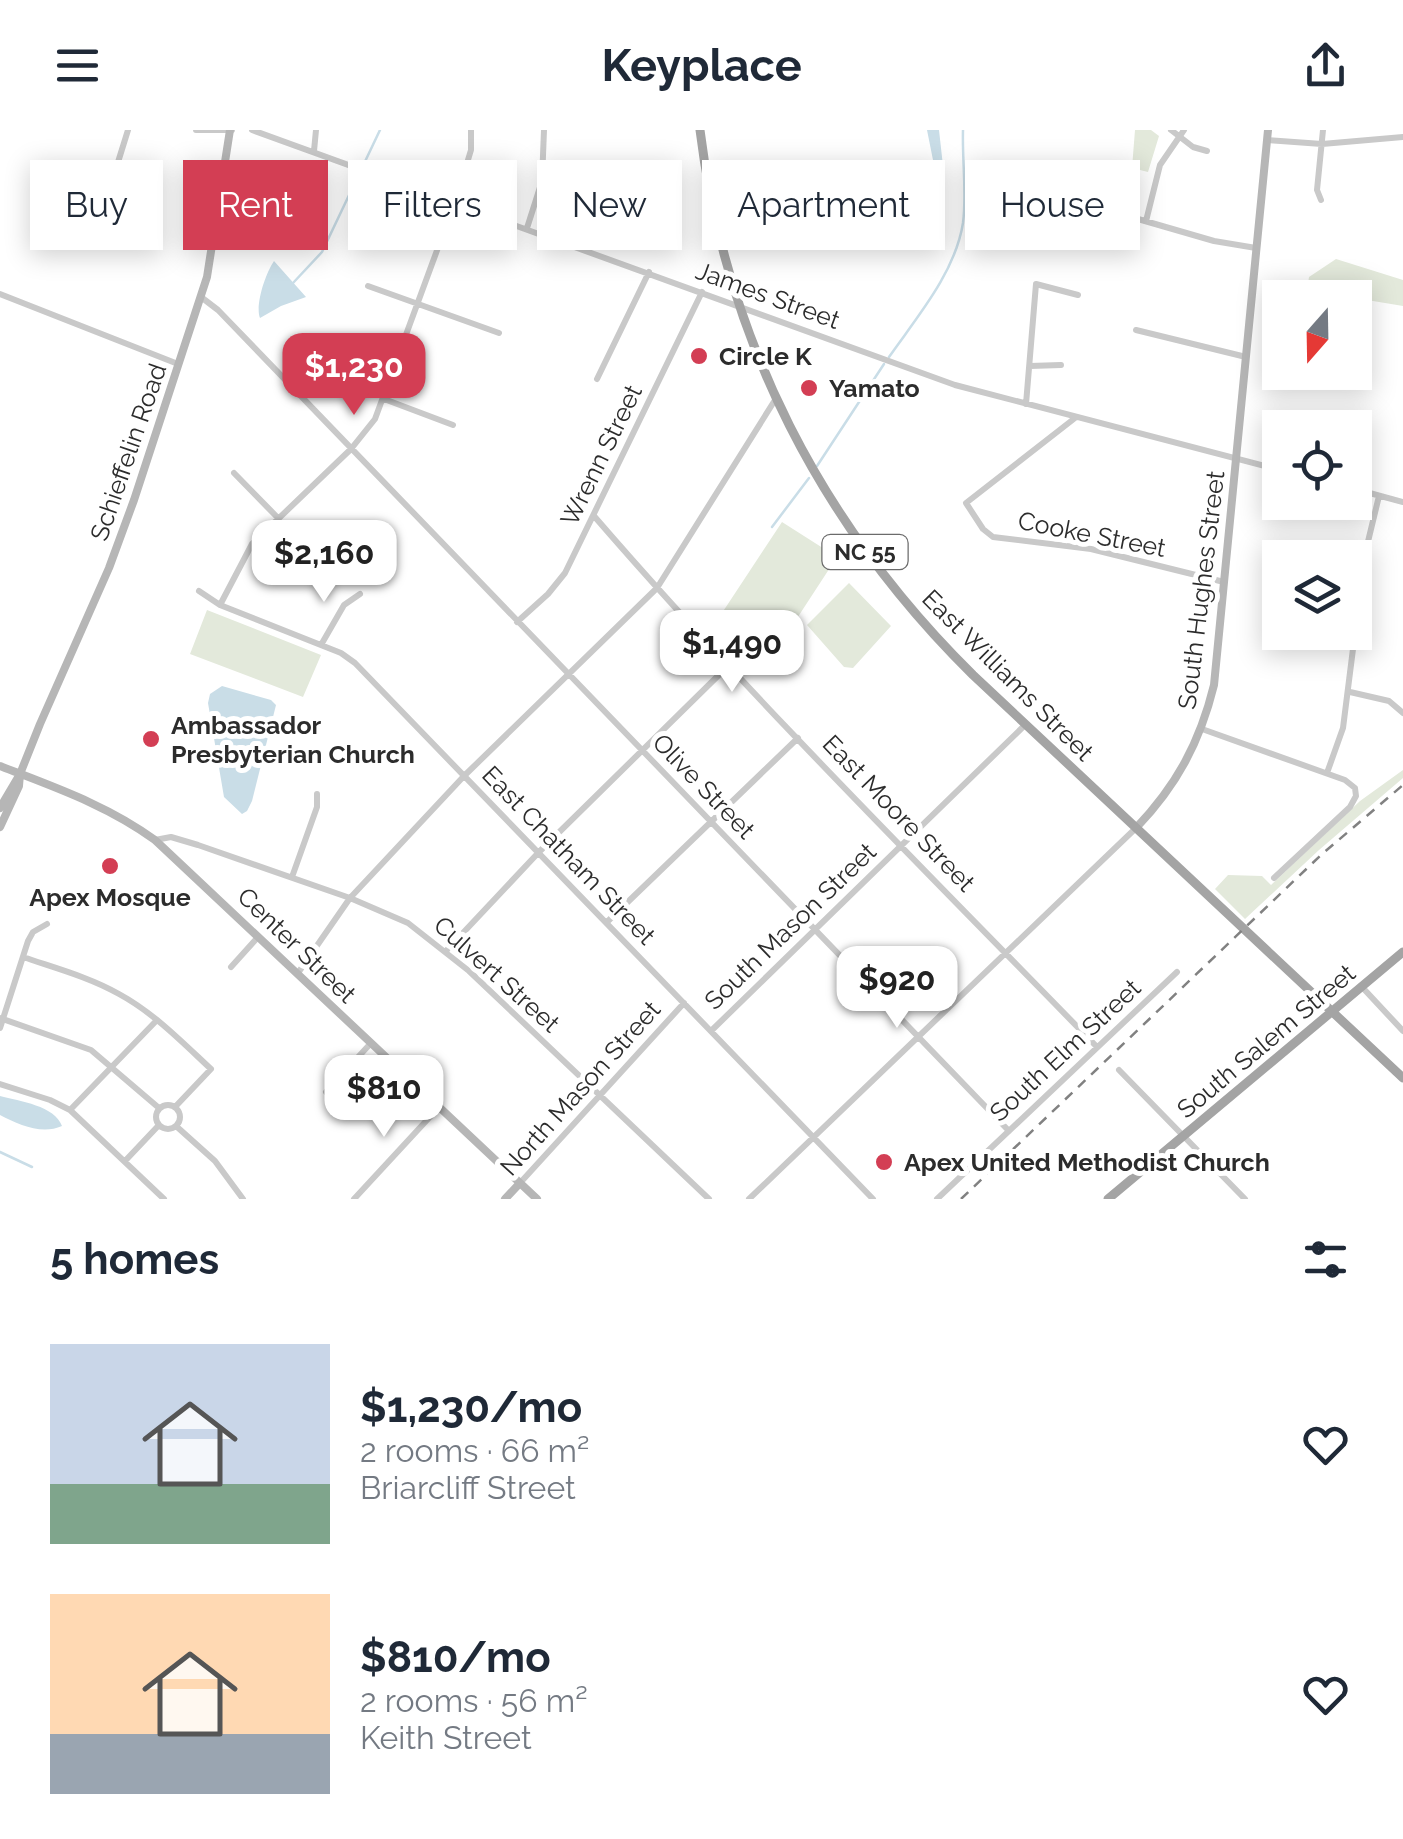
<!DOCTYPE html>
<meta charset="utf-8">
<style>
body{margin:0;font-family:Raleway,sans-serif;background:#f2f2f3;color:#1f2937;height:100vh;display:flex;flex-direction:column;font-size:38px;white-space:nowrap}
*{box-sizing:border-box;margin:0}
p{font-size:32px;color:#747a83}
.icon{flex:none;width:55px;height:55px;fill:none;stroke:currentColor;stroke-width:2;stroke-linecap:round;stroke-linejoin:round}
.map{position:relative;height:1069px;overflow:hidden}
.sheet{display:flex;flex-direction:column;background:#fff;flex:1}
.sheet>*{flex:none}
.guide{position:absolute;left:30px;top:30px;width:1345px;height:90px;display:flex;gap:20px}
.needle{width:65px;rotate:200deg}
.buttons{position:absolute;left:1262px;top:150px;display:grid;gap:20px}
.buttons a{display:grid;place-items:center;width:110px;height:110px;border-radius:0px;background:#fff;box-shadow:0 5px 25px #0003;font-size:50px}
.price{position:absolute;translate:-50% -85px;padding:0 22px;border-radius:20px;background:#fff;color:#222;font-size:32px;line-height:65px;filter:drop-shadow(0 2px 5px #0008)}
.price::after{content:'';position:absolute;left:50%;top:60px;width:30px;height:22px;margin-left:-15px;background:inherit;clip-path:polygon(0 0,100% 0,50% 100%)}
.price.on{background:#d33e54;color:#fff}
ul{padding:0;list-style:none}
li{display:flex;align-items:center;gap:30px;height:250px;padding:0 50px}
li span{display:grid;place-items:center;flex:none;width:280px;height:200px;border-radius:0px;color:#555}
li>.icon{margin-inline-start:auto}
span .icon{width:120px;height:120px;fill:#fffc;stroke-width:1}
li b{font-size:42px}
h2{display:flex;justify-content:space-between;align-items:center;height:120px;padding:0 50px;font-size:42px}
.pill{padding:0 35px;border-radius:0px;background:#fff;box-shadow:0 5px 25px #0003;font-size:35px;line-height:90px}
.pill.on{background:#d33e54;color:#fff}
header{display:flex;justify-content:space-between;align-items:center;height:130px;padding:0 50px;background:#fff;font-size:45px;font-weight:700}
.map>svg:first-child{display:block}
.green{fill:#e3e9db}
.water{fill:#c9dde7}
.lines{fill:none;stroke-linecap:round;stroke-linejoin:round}
.stream{stroke:#c9dde7;stroke-width:2.5}
.street{stroke:#c9c9c9;stroke-width:6}
.secondary{stroke:#b6b6b6;stroke-width:8}
.primary{stroke:#a4a4a4;stroke-width:9}
.rail{stroke:#818181;stroke-width:2.5;stroke-dasharray:10 8;stroke-linecap:butt}
.poi-dot{fill:#d33e54;stroke:#fff;stroke-width:4}
.labels{text-anchor:middle;dominant-baseline:central;stroke-width:10;stroke-linejoin:round;paint-order:stroke}
.shield{fill:#fff;stroke:#6b6b6b;stroke-width:2.5}
.shield-label{font-size:22px;font-weight:bold;fill:#2c2c2c}
.street-label{font-size:25px;fill:#2c2c2c;stroke:#fff}
.poi-label{font-size:25px;font-weight:bold;fill:#2c2c2c;stroke:#fff;text-anchor:start}
</style>
<header><svg class="icon" aria-label="menu" viewBox="0 0 24 24"><path d="M4 6h16M4 12h16M4 18h16"/></svg>Keyplace<svg class="icon" aria-label="share" viewBox="0 0 24 24"><path d="M12 15V3M7 8l5-5 5 5M5 13v7h14v-7"/></svg></header>
<div class="map">
<svg width="1403" height="1069" viewBox="0 0 1403 1069">
<rect width="100%" height="100%" fill="#fff"/>
<path class="green" d="M1135,0H1151L1159,6L1148,42L1132,38Z
M1336,129L1403,150V176L1355,168L1306,167L1309,147Z
M782,392L837,427L775,522L720,486Z
M849,453L891,496L853,538L844,537L807,495Z
M207,480L321,525L303,567L190,524Z
M1403,640V648L1319,720L1245,789L1215,759L1228,745L1262,746L1271,755L1360,671Z"/>
<path class="water" d="M927,0H939L944,45H936Z
M274,131L306,167L281,176L260,188C255,176 265,144 274,131Z
M222,556L271,570L276,575L252,671L247,681L242,684L224,667L208,573L210,564Z
M0,966C20,971 55,976 62,996C42,1005 19,995 0,985Z"/>
<g class="lines">
<path class="stream" d="M293,153L322,122L380,0
M889,227C917,187 955,143 963,93C967,63 962,31 963,0
M817,336L884,234
M772,397L809,348
M0,1022L32,1037"/>
<path class="street" d="M196,0H232
M252,0L955,255L1280,340
M1171,0L1193,17L1207,21
M1268,10L1322,14L1403,7
M314,21L316,0
M1012,55L1024,65L1100,78L1214,111L1256,118
M109,61L128,0
M1321,70L1317,60L1323,0
M1146,91L1160,35L1184,0
M527,98L542,51L544,0
M368,156L499,203
M0,164L178,234
M201,167L218,180L1009,1001
M1136,200L1246,227
M1030,236L1061,235
M597,249L649,142
M384,269L453,295
M1026,274L1036,154L1078,165
M1075,288L966,373L983,399L993,407L1091,419L1224,452
M234,343L277,387
M1355,359L1403,372
M594,386C753,570 927,742 1097,917
M199,461L220,475L341,523L355,533L873,1069
M220,475L252,414L351,319L375,289L457,66L471,20V0
M517,492L548,464L565,443L702,162
M321,515L344,475L360,464
M1350,562L1389,571L1403,583
M1202,599L1345,650L1355,658L1356,666L1350,677L1274,748
M1327,643L1343,598L1365,424L1379,366
M155,710L171,707L198,715L350,768L408,793L469,841L709,1069
M292,747L317,677V664
M607,792L798,608
M446,821L539,722L729,535
M23,827C55,838 89,847 119,864C154,883 182,912 211,939L175,977
M231,837L258,807
M298,843L350,768L464,646L657,458L775,270
M1362,857L1403,901
M0,888L91,920L159,978
M0,898L28,811L33,802L47,794
M711,901L1025,595
M1119,940L1245,1069
M0,954L50,970L70,980L164,1069
M326,962L371,913
M156 987a12 12 0 1 1 24 0a12 12 0 1 1-24 0Z
M70,980L157,890
M176,996L215,1031L243,1069
M125,1031L159,995
M520,1053L684,873
M354,1069L439,977
M749,1069L1136,698
M937,1069L1177,842"/>
<path class="secondary" d="M0,636C54,657 107,675 155,710L537,1069
M0,678L20,644
M0,697L19,656L20,644L40,594L109,438L134,370L207,147L230,0
M1136,698C1177,655 1200,612 1214,555L1268,0
M505,1069L520,1053"/>
<path class="primary" d="M700,0C726,211 822,396 973,545L1403,948
M1108,1069L1403,822"/>
<path class="rail" d="M961,1069L1321,725L1403,655"/>
</g>
<g class="poi-dot">
<circle cx="699" cy="226" r="10"/>
<circle cx="809" cy="258" r="10"/>
<circle cx="151" cy="609" r="10"/>
<circle cx="110" cy="736" r="10"/>
<circle cx="884" cy="1032" r="10"/>
</g>
<g class="labels">
<rect class="shield" x="822.5" y="405" width="85" height="34" rx="8"/>
<g class="shield-label">
<text x="865" y="422">NC 55</text>
</g>
<g class="street-label">
<text transform="translate(768 165) rotate(20)">James Street</text>
<text transform="translate(128 322) rotate(-71)">Schieffelin Road</text>
<text transform="translate(601 325) rotate(-64)">Wrenn Street</text>
<text transform="translate(1092 404) rotate(11)">Cooke Street</text>
<text transform="translate(1201 460) rotate(-83)">South Hughes Street</text>
<text transform="translate(1008 545) rotate(45)">East Williams Street</text>
<text transform="translate(704 656) rotate(46)">Olive Street</text>
<text transform="translate(899 683) rotate(46)">East Moore Street</text>
<text transform="translate(569 725) rotate(46)">East Chatham Street</text>
<text transform="translate(790 796) rotate(-44)">South Mason Street</text>
<text transform="translate(297 815) rotate(44)">Center Street</text>
<text transform="translate(497 844) rotate(42)">Culvert Street</text>
<text transform="translate(1266 911) rotate(-40)">South Salem Street</text>
<text transform="translate(1065 920) rotate(-43)">South Elm Street</text>
<text transform="translate(580 958) rotate(-48)">North Mason Street</text>
</g>
<g class="poi-label">
<text x="719" y="226">Circle K</text>
<text x="829" y="258">Yamato</text>
<text x="171" y="595">Ambassador<tspan x="171" dy="29">Presbyterian Church</tspan></text>
<text x="110" y="767" text-anchor="middle">Apex Mosque</text>
<text x="904" y="1032">Apex United Methodist Church</text>
</g>
</g>
</svg>
<div class="buttons">
<a><svg class="needle" viewBox="-14 -14 28 28"><path d="M0-13l5 13h-10z" fill="#e53935"/><path d="M0 13l5-13h-10z" fill="#747a83"/></svg></a>
<a><svg class="icon" aria-label="locate" viewBox="0 0 24 24"><circle cx="12" cy="12" r="6"/><path d="M12 2v4M12 18v4M2 12h4M18 12h4"/></svg></a>
<a><svg class="icon" aria-label="layers" viewBox="0 0 24 24"><path d="M12 4l9 5-9 5-9-5zM3 14l9 5 9-5"/></svg></a>
</div>
<b class="price on" style="left:354px;top:288px">$1,230</b>
<b class="price" style="left:324px;top:475px">$2,160</b>
<b class="price" style="left:732px;top:565px">$1,490</b>
<b class="price" style="left:897px;top:901px">$920</b>
<b class="price" style="left:384px;top:1010px">$810</b>
<div class="guide">
<a class="pill">Buy</a>
<a class="pill on">Rent</a>
<a class="pill">Filters</a>
<a class="pill">New</a>
<a class="pill">Apartment</a>
<a class="pill">House</a>
</div>
</div>
<section class="sheet">
<h2>5 homes<svg class="icon" aria-label="filters" viewBox="0 0 24 24"><path d="M4 7h16M4 17h16"/><circle cx="9" cy="7" r="2"/><circle cx="15" cy="17" r="2"/></svg></h2>
<ul>
<li><span style="background:linear-gradient(#c9d6e8 70%,#7fa58c 0)"><svg class="icon" aria-label="home" viewBox="0 0 24 24"><path d="M3 11l9-7 9 7M6 9v11h12V9"/></svg></span><div><b>$1,230/mo</b><p>2 rooms · 66 m²</p><p>Briarcliff Street</p></div><svg class="icon" aria-label="heart" viewBox="0 0 24 24"><path d="M12 20l-8-8c-3-5 5-10 8-4 3-6 11-1 8 4z"/></svg></li>
<li><span style="background:linear-gradient(#ffd9b3 70%,#9aa5b1 0)"><svg class="icon" aria-label="home" viewBox="0 0 24 24"><path d="M3 11l9-7 9 7M6 9v11h12V9"/></svg></span><div><b>$810/mo</b><p>2 rooms · 56 m²</p><p>Keith Street</p></div><svg class="icon" aria-label="heart" viewBox="0 0 24 24"><path d="M12 20l-8-8c-3-5 5-10 8-4 3-6 11-1 8 4z"/></svg></li>
</ul>
</section>
